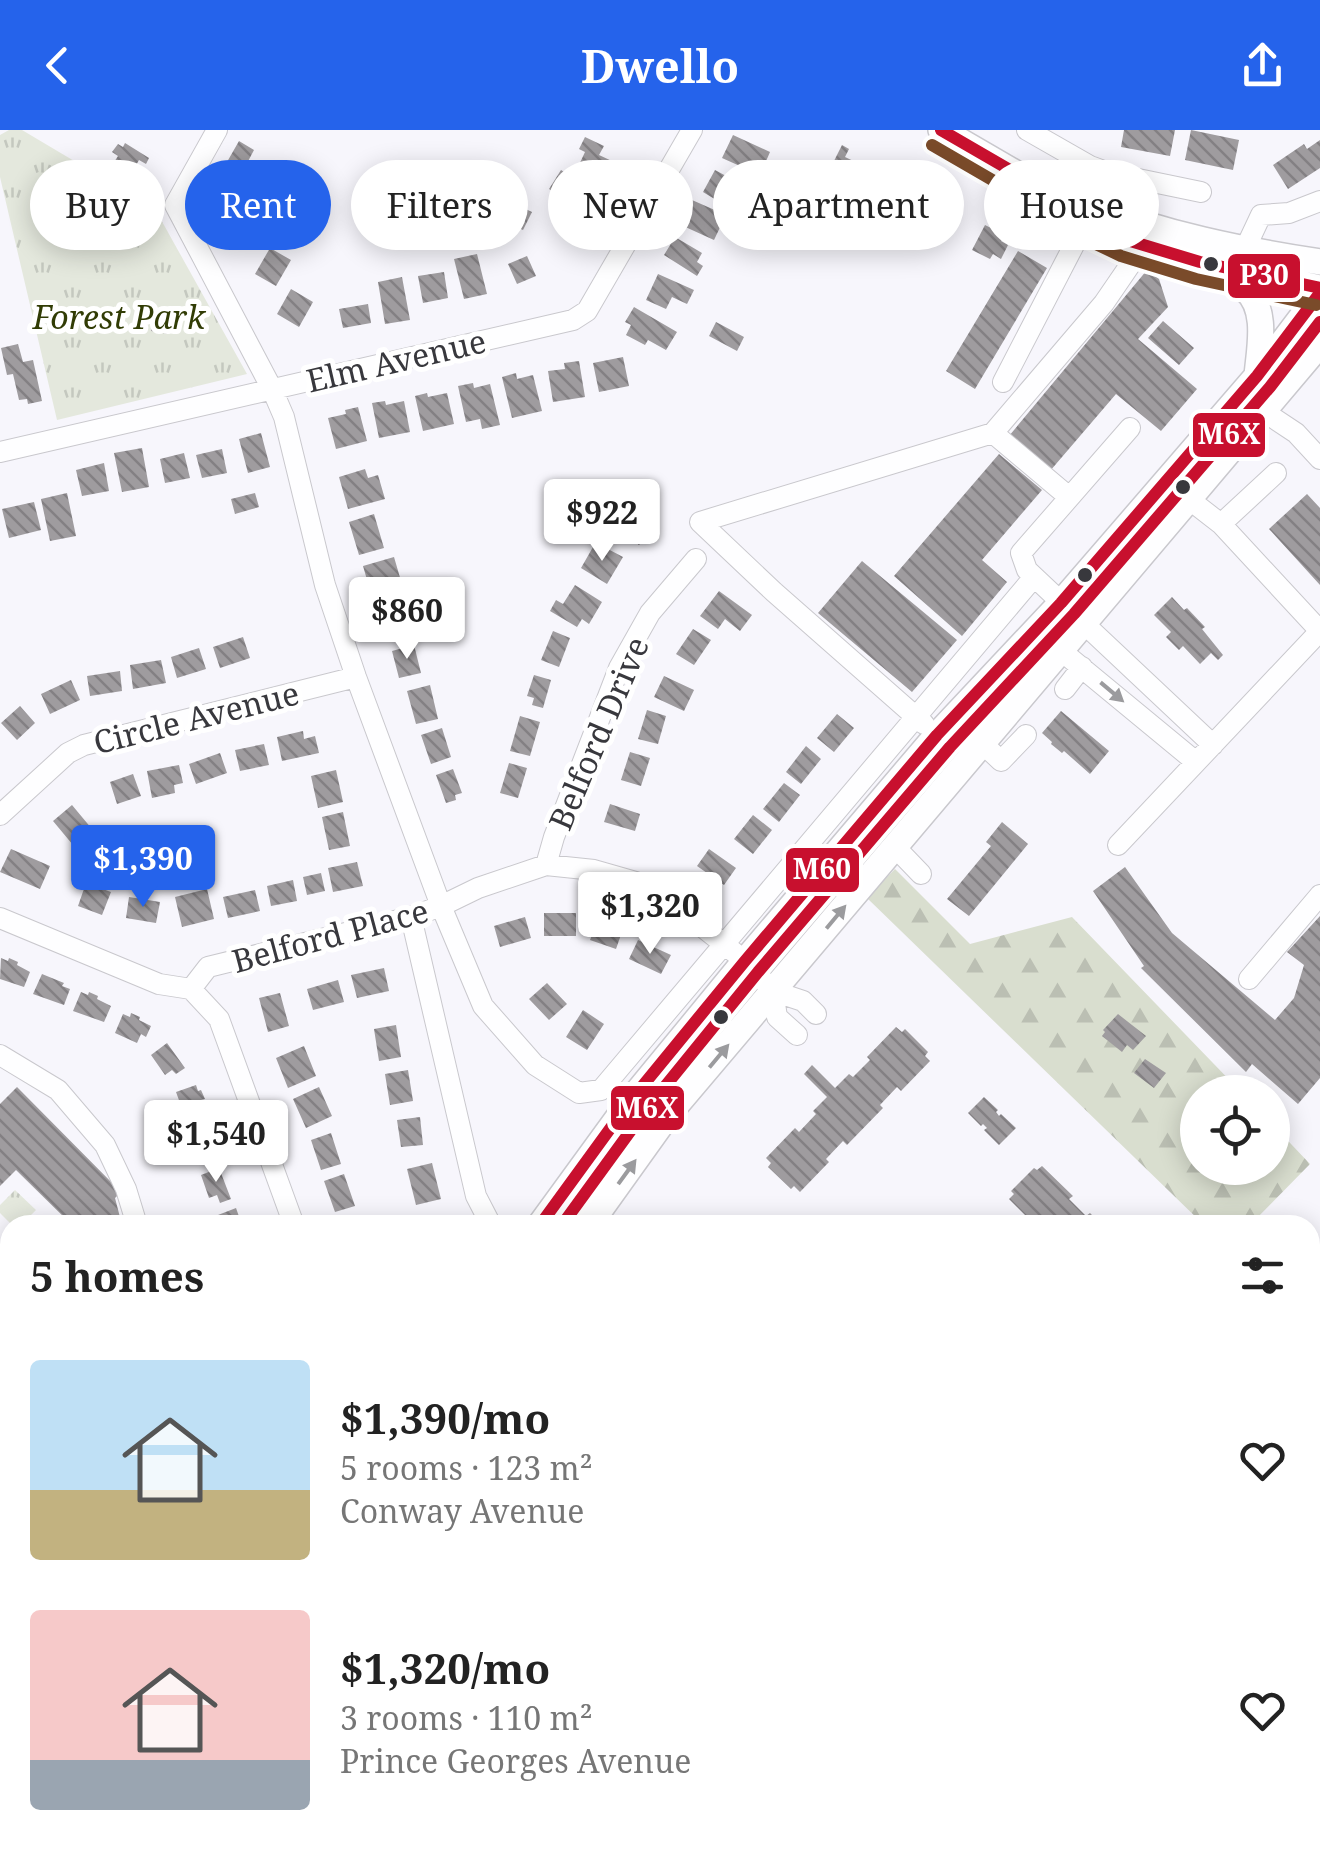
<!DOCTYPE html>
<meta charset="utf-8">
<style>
body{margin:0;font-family:"Noto Serif",serif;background:#f2f2f2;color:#222;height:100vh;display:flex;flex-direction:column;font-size:38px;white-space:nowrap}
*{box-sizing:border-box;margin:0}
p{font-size:32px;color:#767676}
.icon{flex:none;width:55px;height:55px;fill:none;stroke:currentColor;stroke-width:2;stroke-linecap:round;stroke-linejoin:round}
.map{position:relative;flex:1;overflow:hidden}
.side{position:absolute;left:0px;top:1085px;width:1320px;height:640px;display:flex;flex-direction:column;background:#fff;border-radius:30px 30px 0 0;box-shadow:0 5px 25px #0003}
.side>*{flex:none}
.guide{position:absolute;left:30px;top:30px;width:1260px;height:90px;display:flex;gap:20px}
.fabs{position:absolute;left:1180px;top:945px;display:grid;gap:20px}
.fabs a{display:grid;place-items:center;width:110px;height:110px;border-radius:50%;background:#fff;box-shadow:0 5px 25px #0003;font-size:50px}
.price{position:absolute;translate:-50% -85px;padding:0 22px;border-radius:10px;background:#fff;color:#222;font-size:32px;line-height:65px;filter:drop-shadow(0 2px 5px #0008)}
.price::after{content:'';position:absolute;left:50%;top:60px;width:30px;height:22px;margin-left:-15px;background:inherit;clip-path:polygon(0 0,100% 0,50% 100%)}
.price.on{background:#2563eb;color:#fff}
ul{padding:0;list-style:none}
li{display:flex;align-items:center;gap:30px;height:250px;padding:0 30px}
li span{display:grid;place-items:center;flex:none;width:280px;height:200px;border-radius:10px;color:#555}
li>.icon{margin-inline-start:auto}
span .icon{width:120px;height:120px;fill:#fffc;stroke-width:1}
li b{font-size:42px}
h2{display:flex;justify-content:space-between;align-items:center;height:120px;padding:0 30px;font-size:42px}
.chip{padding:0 35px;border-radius:45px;background:#fff;box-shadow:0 5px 25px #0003;font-size:35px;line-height:90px}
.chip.on{background:#2563eb;color:#fff}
header{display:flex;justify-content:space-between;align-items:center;height:130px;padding:0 30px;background:#2563eb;color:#fff;font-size:45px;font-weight:700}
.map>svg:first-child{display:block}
.grass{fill:url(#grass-dots)}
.forest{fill:url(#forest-firs)}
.park{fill:url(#park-tufts)}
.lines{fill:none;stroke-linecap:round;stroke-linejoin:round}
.stream{stroke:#b8c3d9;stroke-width:5}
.building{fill:url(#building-back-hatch)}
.minor-casing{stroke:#c9c8cd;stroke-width:22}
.major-casing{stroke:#c9c8cd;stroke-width:28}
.minor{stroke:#fefeff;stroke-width:20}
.major{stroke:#fefeff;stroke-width:25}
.bus-1-casing{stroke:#fff;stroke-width:20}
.bus-2-casing{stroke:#fff;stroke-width:20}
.bus-3-casing{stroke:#fff;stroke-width:20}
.bus-4-casing{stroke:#fff;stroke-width:20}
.bus-1{stroke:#c8102e;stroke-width:12}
.bus-2{stroke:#c8102e;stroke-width:12}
.bus-3{stroke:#c8102e;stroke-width:12}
.bus-4{stroke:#7a4b2a;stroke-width:12}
.oneway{fill:#9b9b9e}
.bus-dot{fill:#38383d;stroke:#fff;stroke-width:4}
.labels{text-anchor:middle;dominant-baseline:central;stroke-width:10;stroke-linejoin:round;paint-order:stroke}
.park-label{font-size:32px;font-style:italic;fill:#313c05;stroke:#fff}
.street-label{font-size:32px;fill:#38383d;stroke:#fff}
.line-badge{stroke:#fff;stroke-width:4}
.badge-label{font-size:28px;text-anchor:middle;font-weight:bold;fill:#fff}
</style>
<header><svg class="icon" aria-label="back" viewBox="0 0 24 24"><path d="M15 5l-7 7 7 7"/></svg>Dwello<svg class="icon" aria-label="share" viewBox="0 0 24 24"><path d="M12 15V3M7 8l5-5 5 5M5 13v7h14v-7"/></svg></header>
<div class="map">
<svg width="1320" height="1725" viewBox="0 0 1320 1725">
<defs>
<pattern id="grass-dots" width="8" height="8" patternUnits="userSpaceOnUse" patternTransform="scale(2.5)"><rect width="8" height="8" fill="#e4e8dd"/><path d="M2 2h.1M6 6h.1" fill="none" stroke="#c4c8bf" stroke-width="1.8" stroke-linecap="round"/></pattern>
<pattern id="forest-firs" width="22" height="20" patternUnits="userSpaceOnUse" patternTransform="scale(2.5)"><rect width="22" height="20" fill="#d9decf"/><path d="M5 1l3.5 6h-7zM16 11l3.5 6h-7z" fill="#bbbfb3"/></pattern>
<pattern id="park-tufts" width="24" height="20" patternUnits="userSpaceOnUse" patternTransform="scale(2.5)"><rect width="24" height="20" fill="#e4e8dd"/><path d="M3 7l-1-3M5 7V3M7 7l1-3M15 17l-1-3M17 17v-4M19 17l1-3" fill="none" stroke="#c4c8bf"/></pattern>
<pattern id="building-back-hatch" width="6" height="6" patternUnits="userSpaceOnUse" patternTransform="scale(2.5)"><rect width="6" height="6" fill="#9f9c9f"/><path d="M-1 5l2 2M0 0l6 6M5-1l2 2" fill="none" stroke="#838083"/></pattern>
</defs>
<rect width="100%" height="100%" fill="#f7f6fc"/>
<path class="grass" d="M1320,1241V1465L1310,1468V1243Z"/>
<path class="forest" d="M895,739L970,814L1072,787L1241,962H1198V1038H1272L1273,995L1310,1034L1250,1095H1204L867,768Z"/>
<path class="park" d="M9,0H22L155,79L247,244L57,290L0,47V5Z
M15,1060L36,1080L21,1095H12L0,1083V1075Z
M10,1406V1668L0,1676V1410Z"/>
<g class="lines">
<path class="stream" d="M0,1504L10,1499
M966,1725L968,1715"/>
</g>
<path class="building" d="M1124,0H1175L1170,26L1121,17Z
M1191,0L1239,10L1233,40L1185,30Z
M733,5L770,22L760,45L722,28Z
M585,7L604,16L599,25L614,32L606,50L578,37L585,22L579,19Z
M1320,10V38L1288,59L1273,35L1304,14L1307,19Z
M239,11L254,20L245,37L251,40L233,72L211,60Z
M125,13L149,28L146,34L139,30L127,51L109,40L118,26L112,22L118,14L123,17Z
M842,15L849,19L845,27L864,36L844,76L818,63Z
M880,34L903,47L892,65L869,52Z
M263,36L277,44L269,58L255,50Z
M561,40L603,67L591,86L549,59Z
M715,40L739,53L726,76L703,62Z
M914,54L936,66L934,70L941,74L932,87L926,84L920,95L897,83Z
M249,63L275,77L251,119L233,109L244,89L241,87L244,81L240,79Z
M495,65L532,82L523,100L486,83Z
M692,70L726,85L714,110L681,95Z
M985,95L1005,105L1001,111L1008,115L1001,129L993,124L990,129L972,120Z
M675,107L702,123L697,132L703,136L697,146L664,125Z
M270,118L291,130L276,156L255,144Z
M1018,121L1047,138L975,259L946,241Z
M477,124L487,164L464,169L454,129Z
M527,126L536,146L517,154L508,134Z
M1147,140L1159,149L1168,177L1138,209L1197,259L1161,301L1116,264L1050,341L1009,306Z
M444,142L448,168L423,173L418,146Z
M658,144L694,160L687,174L672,167L666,179L646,170Z
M402,147L410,190L385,194L378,152Z
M291,159L313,172L299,197L277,184Z
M368,174L371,193L343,198L339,179Z
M634,177L677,202L666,220L648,210L645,215L626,205L631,195L625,192Z
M153,185L170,187L168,204L151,201Z
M1163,191L1194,218L1179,235L1148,208Z
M716,192L744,207L737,221L709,206Z
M18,214L23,232L33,230L42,271L28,274L27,269L19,270L13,244L7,245L1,218Z
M623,227L629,256L599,262L593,233Z
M579,231L585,267L553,272L548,241L565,239L564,233Z
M516,243L517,249L533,245L542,281L512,288L502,247Z
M473,253L474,258L490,254L500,295L482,299L480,289L466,292L458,256Z
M427,263L428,267L447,263L454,294L423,301L415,266Z
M385,271L386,275L404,271L410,302L379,308L372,273Z
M358,277L367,311L336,319L328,288L346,284L345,280Z
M261,303L270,337L248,343L239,309Z
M142,318L149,357L122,362L114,323Z
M222,319L227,343L202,348L196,325Z
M184,323L190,348L165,353L160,329Z
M999,324L1042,360L982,430L1007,452L962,506L894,446Z
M104,333L109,361L82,366L76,340Z
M365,339L368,348L378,345L385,369L348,379L339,347Z
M67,363L76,406L50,411L41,369Z
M255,363L259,377L235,384L231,369Z
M1307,364L1320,378V455L1269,399Z
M624,369L655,396L639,415L621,401L628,393L614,381Z
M34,372L41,400L9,408L2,379Z
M374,384L384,418L359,425L349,392Z
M593,417L603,423L606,418L623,427L607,454L581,438Z
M394,427L401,451L381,456L383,464L372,467L363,436Z
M862,431L957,510L912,562L818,483Z
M575,455L602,472L589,494L582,489L577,497L550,481L556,470L563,474Z
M719,461L752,485L740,501L725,489L718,499L700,486Z
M1172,467L1184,480L1187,478L1205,497L1202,499L1223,525L1218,530L1211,523L1200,534L1183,516L1179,520L1166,507L1171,502L1154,485Z
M396,471L408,502L387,510L376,478Z
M693,499L711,510L694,535L676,524Z
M553,501L570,508L559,537L541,530Z
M243,507L250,528L220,538L213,517Z
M414,515L421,543L399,548L392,521Z
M199,518L206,539L177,548L171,527Z
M161,530L166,553L133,559L130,535Z
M120,541L122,561L90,566L87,546Z
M534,545L551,550L543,578L532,575L534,568L527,566Z
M664,546L694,560L684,581L654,567Z
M71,550L80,570L50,584L41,564Z
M430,555L438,589L416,594L407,561Z
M20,576L35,593L17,610L1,593Z
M647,580L666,586L658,614L638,609Z
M1061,581L1109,621L1090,644L1064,621L1062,623L1051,614L1052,612L1042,603Z
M837,584L854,598L834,622L817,608Z
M520,586L540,592L530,626L510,621Z
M442,598L451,627L431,634L421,605Z
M303,601L304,609L315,606L319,623L282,631L277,607Z
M264,614L269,635L240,641L235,620Z
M806,616L821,629L801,654L786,642Z
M630,622L650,628L641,656L621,650Z
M220,623L227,643L196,654L189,634Z
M509,633L527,638L518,668L500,663Z
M179,635L183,653L174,655L175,663L152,668L147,641Z
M453,639L462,663L455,665L456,670L446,673L436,645Z
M336,640L343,672L318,678L311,646Z
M133,644L141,666L117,674L110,652Z
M784,653L800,665L779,692L763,679Z
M610,674L640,684L635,701L604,692Z
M72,675L92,699L73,715L53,691Z
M343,682L350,716L329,720L322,687Z
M753,685L772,700L753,724L734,709Z
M1002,692L1028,714L969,786L947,769L991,716L986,712Z
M11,719L50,736L40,759L0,742Z
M709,719L736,738L724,755L697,736Z
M357,732L363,756L333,762L328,738Z
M1125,737L1172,803L1275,890L1294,868L1304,835L1287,822L1320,786V948L1298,974L1252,934L1246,942L1141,838L1144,836L1093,761Z
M321,743L325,761L307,765L303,747Z
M293,750L297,771L271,776L267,756Z
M86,753L111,762L102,785L78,776Z
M207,759L214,789L182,797L175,767Z
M255,760L260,781L228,788L223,767Z
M129,767L160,772L156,793L126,788Z
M544,783H576V806H544Z
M525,787L531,808L500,817L494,796Z
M599,787L624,796L616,819L590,810Z
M638,810L671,825L661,844L629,829Z
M1,828L8,831L9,828L18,832L17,835L30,842L24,857L0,849Z
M384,838L389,861L357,868L351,845Z
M42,844L64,853L62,856L70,859L64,875L33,864Z
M338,850L344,872L313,880L307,859Z
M547,853L567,874L549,890L529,869Z
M81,862L88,865L89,862L98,866L97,869L111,876L104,892L73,881Z
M280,863L289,896L268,902L259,868Z
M583,880L604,894L587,920L566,907Z
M131,883L140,887L139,890L151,896L146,907L141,904L137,913L115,903L123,884L130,887Z
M1118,884L1146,906L1133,920L1127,915L1122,922L1102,906L1105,902L1103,900Z
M396,895L401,927L379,931L374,899Z
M896,897L902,902L905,899L928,922L925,926L930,931L901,961L897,957L880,975L883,978L847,1015L843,1011L826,1029L829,1032L800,1062L794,1056L791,1059L768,1037L771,1033L766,1028L795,998L799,1002L816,984L813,981L827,967L804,944L812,935L835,958L849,944L853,947L870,930L867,927Z
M167,913L185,938L176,944L172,940L165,945L151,925Z
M304,916L316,946L288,958L276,928Z
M1145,929L1166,943L1154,958L1134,943Z
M408,940L413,971L390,975L385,944Z
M196,955L198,961L201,960L205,969L201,970L204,977L184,984L176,962Z
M17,957L121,1062L115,1068L122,1095H72L16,1040L0,1056V974Z
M319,957L332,986L306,998L293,969Z
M984,967L998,980L996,982L999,986L1001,984L1016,998L999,1015L984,1000L987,998L983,994L981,996L968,983Z
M420,987L423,1015L401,1017L397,990Z
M210,996L213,1003L217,1002L220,1011L216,1012L219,1020L200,1027L192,1003Z
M331,1003L341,1034L321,1040L311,1010Z
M432,1033L441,1069L416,1075L407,1039Z
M1042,1036L1073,1066L1069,1069L1086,1086L1090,1083L1102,1095H1035L1009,1069L1014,1064L1011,1061L1034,1038L1037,1040Z
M219,1038L231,1069L220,1073L217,1065L209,1068L201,1045Z
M344,1044L355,1076L335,1082L324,1051Z
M236,1078L242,1095H222L218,1085Z
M4,1212L10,1219V1249L0,1235V1215Z
M1310,1566L1320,1567V1592H1310Z
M665,1715H702L692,1725H667L661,1719Z
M1074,1715H1105L1096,1725H1072L1068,1721Z"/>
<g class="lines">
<defs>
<path id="minor" d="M217,0L175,75L272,259L284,287L325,455L356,547L441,776L483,876L535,935L579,963L601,960L1034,447
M1027,0L1090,36L1109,43L1201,62
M1245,119L1261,85L1289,83L1320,71
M1003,252L1087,90
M1263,281L1296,303L1320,329
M1130,298L1021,423L1027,440L1213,615
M993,303L1104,173L1143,116
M0,322L573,190L587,181L692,0
M1190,370L1221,394L1320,501
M1221,394L1276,343
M1036,500L1196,632
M1065,559L1082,537
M924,594L774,462L700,392L993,303L1069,367
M982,613L1001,631L1026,605
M0,685L68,623L84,615L356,547
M1118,715L1320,501
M895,717L921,744
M546,735L554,707L619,538L650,483L696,429
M411,787L476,1066L491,1095
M0,788L159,854L191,859L219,889L294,1095
M1249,849L1320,765
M191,859L208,837L411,787L441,776L478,758L546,735L594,740L636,752L666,768L745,831L773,861L803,871L816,884
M773,861L777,887L797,905
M0,925L58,960L105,1015L126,1059L137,1095
M0,1129L10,1139
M0,1323L10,1333
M0,1400L10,1397
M1310,1519H1320
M140,1715L151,1725
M535,1715L545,1725
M850,1715L860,1725
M1207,1715L1230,1725
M398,1725L408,1715
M725,1725L735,1715
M1158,1725L1168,1715"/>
<path id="major" d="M941,0L1029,51L1087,90L1127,110L1200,132L1320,158
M1090,75C1163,104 1242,120 1320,132
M1216,145C1226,148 1237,153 1245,159C1269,179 1259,220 1257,246
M540,1095L631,970L745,831L937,605L1061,473L1257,246L1320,163
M589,1095L667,986L1320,214
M157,1725L163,1715
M204,1725L209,1715"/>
</defs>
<use href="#minor" class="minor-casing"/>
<use href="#major" class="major-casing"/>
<use href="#minor" class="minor"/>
<use href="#major" class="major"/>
<defs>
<path id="bus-1" d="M540,1095L631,970L745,831L937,605L1061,473L1257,246L1320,163"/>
<path id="bus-2" d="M562,1095L645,981L758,842L950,617L1074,484L1270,257L1320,192"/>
<path id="bus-3" d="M941,0L1029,51L1087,90L1127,110L1200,132L1320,158"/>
<path id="bus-4" d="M932,15L1020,66L1077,105L1121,126L1196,149L1316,175"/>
</defs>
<use href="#bus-1" class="bus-1-casing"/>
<use href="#bus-2" class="bus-2-casing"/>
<use href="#bus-3" class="bus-3-casing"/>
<use href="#bus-4" class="bus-4-casing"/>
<use href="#bus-1" class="bus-1"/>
<use href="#bus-2" class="bus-2"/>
<use href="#bus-3" class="bus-3"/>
<use href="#bus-4" class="bus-4"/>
</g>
<defs><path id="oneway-solid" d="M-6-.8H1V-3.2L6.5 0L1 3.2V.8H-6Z" transform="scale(2.5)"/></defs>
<g class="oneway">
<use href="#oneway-solid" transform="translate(1112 562) rotate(40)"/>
<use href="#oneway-solid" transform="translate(836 787) rotate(-50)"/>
<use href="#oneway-solid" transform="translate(719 926) rotate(-50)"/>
<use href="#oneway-solid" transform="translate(627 1042) rotate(-54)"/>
</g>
<g class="bus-dot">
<circle cx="1211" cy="134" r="9"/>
<circle cx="1183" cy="357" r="9"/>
<circle cx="1085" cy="445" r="9"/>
<circle cx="721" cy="887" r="9"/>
</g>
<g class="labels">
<g class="park-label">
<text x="119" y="186">Forest Park</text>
</g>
<g class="street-label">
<text transform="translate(396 230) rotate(-13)">Elm Avenue</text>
<text transform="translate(196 587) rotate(-14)">Circle Avenue</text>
<text transform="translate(598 603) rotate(-67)">Belford Drive</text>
<text transform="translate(330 805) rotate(-15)">Belford Place</text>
</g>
</g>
<g class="line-badge">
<rect x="1226" y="122" width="76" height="48" rx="10" fill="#c8102e"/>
<rect x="1191" y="281" width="76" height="48" rx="10" fill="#c8102e"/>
<rect x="784" y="716" width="77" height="48" rx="10" fill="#c8102e"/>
<rect x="609" y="954" width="77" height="48" rx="10" fill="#c8102e"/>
</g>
<g class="badge-label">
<text x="1264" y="155">P30</text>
<text x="1229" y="314">M6X</text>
<text x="822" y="749">M60</text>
<text x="647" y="988">M6X</text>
</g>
</svg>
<div class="fabs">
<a><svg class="icon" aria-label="locate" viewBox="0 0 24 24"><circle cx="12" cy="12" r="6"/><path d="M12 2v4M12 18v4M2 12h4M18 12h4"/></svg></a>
</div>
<b class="price" style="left:602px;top:434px">$922</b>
<b class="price" style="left:407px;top:532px">$860</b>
<b class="price on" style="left:143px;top:780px">$1,390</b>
<b class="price" style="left:650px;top:827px">$1,320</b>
<b class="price" style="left:216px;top:1055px">$1,540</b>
<div class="guide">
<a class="chip">Buy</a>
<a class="chip on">Rent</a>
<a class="chip">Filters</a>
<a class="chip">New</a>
<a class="chip">Apartment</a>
<a class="chip">House</a>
</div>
<section class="side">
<h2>5 homes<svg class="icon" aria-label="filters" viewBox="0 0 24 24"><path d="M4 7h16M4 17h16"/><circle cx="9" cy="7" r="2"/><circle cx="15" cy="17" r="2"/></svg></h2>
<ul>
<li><span style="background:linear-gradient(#bfe0f5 65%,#c2b280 0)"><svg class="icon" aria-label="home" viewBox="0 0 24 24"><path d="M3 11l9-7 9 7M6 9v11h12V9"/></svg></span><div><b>$1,390/mo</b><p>5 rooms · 123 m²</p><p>Conway Avenue</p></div><svg class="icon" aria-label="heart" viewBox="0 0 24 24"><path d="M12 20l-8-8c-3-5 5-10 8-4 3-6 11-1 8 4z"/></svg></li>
<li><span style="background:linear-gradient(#f6c9c9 75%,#9aa5b1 0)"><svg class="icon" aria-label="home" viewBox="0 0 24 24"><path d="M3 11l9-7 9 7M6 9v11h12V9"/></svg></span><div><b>$1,320/mo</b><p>3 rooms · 110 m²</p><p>Prince Georges Avenue</p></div><svg class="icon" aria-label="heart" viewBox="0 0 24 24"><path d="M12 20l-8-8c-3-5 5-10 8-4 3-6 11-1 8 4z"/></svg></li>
</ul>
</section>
</div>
